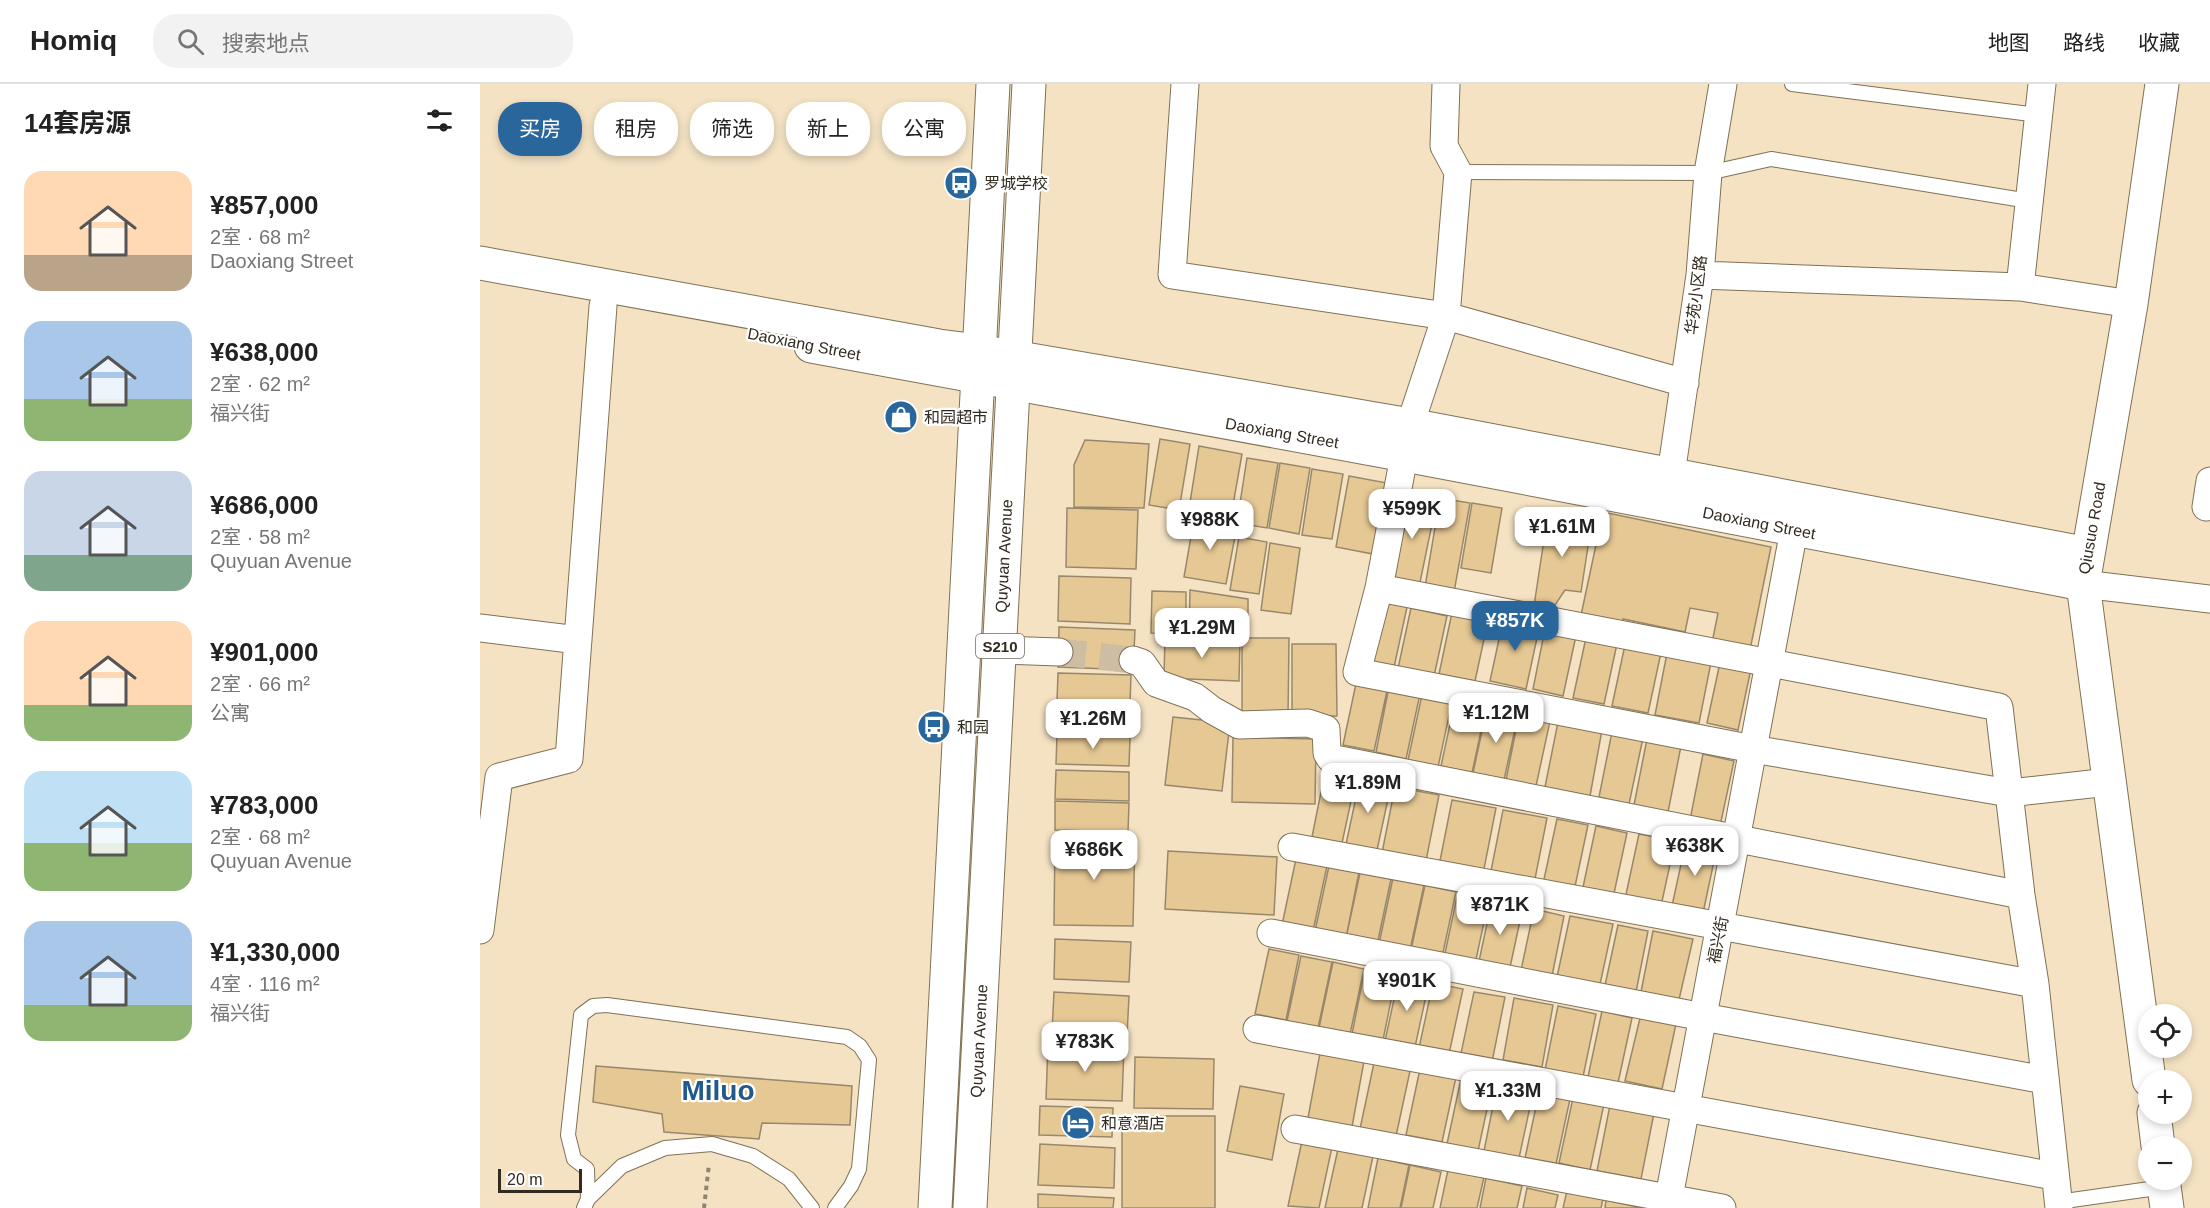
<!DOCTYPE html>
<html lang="zh">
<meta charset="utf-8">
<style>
body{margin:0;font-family:Arial,"Noto Sans SC",sans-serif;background:#f2f2f2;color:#222;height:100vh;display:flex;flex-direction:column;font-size:22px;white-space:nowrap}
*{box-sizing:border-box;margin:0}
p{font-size:20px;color:#767676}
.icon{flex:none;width:33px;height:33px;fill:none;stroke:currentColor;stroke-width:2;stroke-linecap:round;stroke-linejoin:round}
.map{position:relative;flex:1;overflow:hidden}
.side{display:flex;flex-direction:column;background:#fff;width:480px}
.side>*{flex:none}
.banner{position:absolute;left:18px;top:18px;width:570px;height:54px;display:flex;gap:12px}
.tools{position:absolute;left:1658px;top:920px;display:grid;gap:12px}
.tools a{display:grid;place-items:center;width:54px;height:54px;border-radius:50%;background:#fff;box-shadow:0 3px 9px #0003;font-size:30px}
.scale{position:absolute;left:18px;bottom:15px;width:84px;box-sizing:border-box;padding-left:6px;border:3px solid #322b1f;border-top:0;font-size:16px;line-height:21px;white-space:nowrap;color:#322b1f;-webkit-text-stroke:4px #fff;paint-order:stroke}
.price{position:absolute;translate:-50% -51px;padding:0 14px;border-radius:12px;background:#fff;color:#222;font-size:20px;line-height:39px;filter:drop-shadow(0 2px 3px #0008)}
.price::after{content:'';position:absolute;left:50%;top:36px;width:18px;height:14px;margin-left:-9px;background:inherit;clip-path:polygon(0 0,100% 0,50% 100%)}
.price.active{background:#28669c;color:#fff}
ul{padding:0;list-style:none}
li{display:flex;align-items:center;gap:18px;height:150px;padding:0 24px}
li span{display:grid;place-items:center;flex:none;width:168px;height:120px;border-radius:18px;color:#555}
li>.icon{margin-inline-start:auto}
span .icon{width:72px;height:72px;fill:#fffc;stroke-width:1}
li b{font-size:26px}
h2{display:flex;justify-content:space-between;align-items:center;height:72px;padding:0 24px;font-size:26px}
.pill{padding:0 21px;border-radius:24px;background:#fff;box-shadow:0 3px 9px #0003;font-size:21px;line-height:54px}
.pill.active{background:#28669c;color:#fff}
header{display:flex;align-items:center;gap:36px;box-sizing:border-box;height:84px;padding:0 30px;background:#fff;border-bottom:2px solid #e0e0e0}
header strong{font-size:28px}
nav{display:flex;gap:33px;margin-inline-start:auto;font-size:21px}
.search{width:420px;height:54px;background:#f2f2f2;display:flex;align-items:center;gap:15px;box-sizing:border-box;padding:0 21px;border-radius:24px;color:#767676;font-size:22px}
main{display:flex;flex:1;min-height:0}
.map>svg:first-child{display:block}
.building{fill:#e6c894;stroke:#98886b;stroke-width:1.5}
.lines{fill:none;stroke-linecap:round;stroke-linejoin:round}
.street-tunnel{stroke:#cdbda2;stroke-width:27;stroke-dasharray:27 14;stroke-linecap:butt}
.lane-casing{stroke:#817155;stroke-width:16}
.street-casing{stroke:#817155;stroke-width:29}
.secondary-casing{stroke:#817155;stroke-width:35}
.primary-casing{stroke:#817155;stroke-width:35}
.path{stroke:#928570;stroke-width:4;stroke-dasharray:4.5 4.5;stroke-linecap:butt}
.lane{stroke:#fff;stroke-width:14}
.street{stroke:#fff;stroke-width:27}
.secondary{stroke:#fff;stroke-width:33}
.primary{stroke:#fff;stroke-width:33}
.labels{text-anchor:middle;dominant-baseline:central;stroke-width:4.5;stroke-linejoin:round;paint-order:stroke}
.shield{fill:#fff;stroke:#706b62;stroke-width:1.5}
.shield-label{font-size:15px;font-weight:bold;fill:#322b1f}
.poi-label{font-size:16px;fill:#322b1f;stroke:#fff;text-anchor:start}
.street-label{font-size:16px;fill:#322b1f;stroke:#fff}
.town-label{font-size:28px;font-weight:bold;fill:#21598a;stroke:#fff}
</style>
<header>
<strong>Homiq</strong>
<div class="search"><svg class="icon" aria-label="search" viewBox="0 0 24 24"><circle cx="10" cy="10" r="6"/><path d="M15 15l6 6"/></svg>搜索地点</div>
<nav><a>地图</a><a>路线</a><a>收藏</a></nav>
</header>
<main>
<section class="side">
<h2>14套房源<svg class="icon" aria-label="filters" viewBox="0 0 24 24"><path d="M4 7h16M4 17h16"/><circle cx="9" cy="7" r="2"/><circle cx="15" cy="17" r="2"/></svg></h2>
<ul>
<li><span style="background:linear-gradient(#ffd9b3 70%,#b9a48a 0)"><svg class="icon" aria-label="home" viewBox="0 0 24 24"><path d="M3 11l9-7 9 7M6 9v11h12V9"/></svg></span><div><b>¥857,000</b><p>2室 · 68 m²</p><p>Daoxiang Street</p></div></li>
<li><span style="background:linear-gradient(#a9c7e8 65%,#8fb573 0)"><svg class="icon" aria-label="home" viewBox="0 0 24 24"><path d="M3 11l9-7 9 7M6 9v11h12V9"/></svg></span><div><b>¥638,000</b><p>2室 · 62 m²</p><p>福兴街</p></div></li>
<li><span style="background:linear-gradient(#c9d6e8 70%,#7fa58c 0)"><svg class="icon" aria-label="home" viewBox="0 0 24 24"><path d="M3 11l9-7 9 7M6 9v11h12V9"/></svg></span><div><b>¥686,000</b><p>2室 · 58 m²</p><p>Quyuan Avenue</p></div></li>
<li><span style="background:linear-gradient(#ffd9b3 70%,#8fb573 0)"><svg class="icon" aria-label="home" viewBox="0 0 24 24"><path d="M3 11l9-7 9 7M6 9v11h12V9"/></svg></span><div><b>¥901,000</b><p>2室 · 66 m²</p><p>公寓</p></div></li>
<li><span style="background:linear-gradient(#bfe0f5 60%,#8fb573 0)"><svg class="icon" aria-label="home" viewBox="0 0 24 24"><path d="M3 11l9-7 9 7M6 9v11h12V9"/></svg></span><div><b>¥783,000</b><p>2室 · 68 m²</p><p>Quyuan Avenue</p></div></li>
<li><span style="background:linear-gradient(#a9c7e8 70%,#8fb573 0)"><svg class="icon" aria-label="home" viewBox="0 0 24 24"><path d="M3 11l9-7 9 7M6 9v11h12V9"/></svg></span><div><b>¥1,330,000</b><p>4室 · 116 m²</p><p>福兴街</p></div></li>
</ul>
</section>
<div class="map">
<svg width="1730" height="1124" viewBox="0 0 1730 1124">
<rect width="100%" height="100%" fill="#f4e2c3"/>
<path class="building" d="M680,355L710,360L699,426L669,421Z
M605,356L669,360L664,424L594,423V381Z
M719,362L762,370L750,438L708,431Z
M767,374L798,379L787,444L757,439Z
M800,379L830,384L819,450L789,444Z
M832,385L863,390L852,455L822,451Z
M869,392L907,399L893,470L856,463Z
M926,405L958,411L938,508L906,501Z
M960,414L990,419L973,514L944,509Z
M992,419L1022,424L1011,489L981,484Z
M587,424L658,426L656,485L586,483Z
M1123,428L1291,463L1270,566L1232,559L1238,529L1210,524L1205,548L1143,535L1141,544L1100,536Z
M1068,429L1112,436L1101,508L1085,506L1073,524L1054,522Z
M714,435L757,442L746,500L704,493Z
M759,453L787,458L779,510L750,506Z
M790,459L820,464L811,530L781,526Z
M579,492L651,494L650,540L578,537Z
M710,506L768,515V550L709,549Z
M672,507L706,508V550L671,549Z
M896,516L927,523L913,588L882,582Z
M931,524L967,532L953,597L917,589Z
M973,524L1009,532L995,597L959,590Z
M1024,532L1060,540L1046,605L1010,597Z
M1066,540L1097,547L1083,612L1053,605Z
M579,543L655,546L653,586L578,583Z
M1107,549L1138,555L1124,620L1093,614Z
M685,554L760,557L759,597L684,594Z
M762,554H809L808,633L762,632Z
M1146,556L1182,564L1168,629L1132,622Z
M812,560H856L857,632H812Z
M1188,564L1232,573L1219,639L1175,631Z
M1241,574L1272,580L1258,646L1227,639Z
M578,589L651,591L650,620L577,618Z
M877,595L908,602L894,667L863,661Z
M909,603L940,610L926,675L896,668Z
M942,611L972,618L958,683L928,676Z
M975,617L1006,623L992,689L961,682Z
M578,619L651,622L650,650L577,648Z
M1007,624L1038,631L1024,696L993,689Z
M1039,631L1070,637L1056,702L1026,696Z
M693,633L750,639L742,707L685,701Z
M1078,638L1122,646L1110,712L1065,703Z
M1132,648L1163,654L1149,720L1119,713Z
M577,651L650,653L649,682L576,680Z
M753,653L836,655L835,720L752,718Z
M1167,655L1201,662L1188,728L1154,721Z
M1223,670L1254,677L1240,742L1210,736Z
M576,686L649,688V717L575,715Z
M845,688L876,694L862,759L832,753Z
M880,695L911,701L897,766L866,760Z
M915,703L959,711L946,777L902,769Z
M972,716L1016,724L1003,790L959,782Z
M575,717L649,719L648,748L575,746Z
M1023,726L1067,734L1054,800L1010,792Z
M1077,735L1108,741L1094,807L1063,800Z
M1116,742L1147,749L1133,814L1102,808Z
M1159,750L1195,757L1181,822L1145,815Z
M575,752L655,753L653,842L574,841Z
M1206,757L1237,763L1223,829L1192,822Z
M688,767L797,773L794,831L685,825Z
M816,775L847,782L833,847L802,841Z
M849,782L879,788L866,854L835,847Z
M880,789L911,795L897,861L866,854Z
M913,794L944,801L930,866L899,860Z
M945,801L976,808L962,873L931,866Z
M978,808L1009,815L995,880L964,874Z
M1012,816L1043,823L1029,888L998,882Z
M1054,825L1084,832L1071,897L1040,891Z
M1090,832L1133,840L1119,905L1076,898Z
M1138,841L1168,847L1155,913L1124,906Z
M1173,847L1213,855L1198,920L1160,913Z
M575,855L651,858L649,898L574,895Z
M789,865L819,871L806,936L775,930Z
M821,872L852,878L838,944L807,937Z
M853,878L884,885L870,950L839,944Z
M885,885L916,892L903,956L872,950Z
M919,892L949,898L935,963L905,957Z
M953,899L983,905L969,970L939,964Z
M574,908L649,912L647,952L572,948Z
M994,908L1025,913L1012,978L980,974Z
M1034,914L1073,921L1062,983L1023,976Z
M1078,922L1116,930L1103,993L1065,986Z
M1122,927L1152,934L1138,999L1108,993Z
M1160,934L1196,940L1182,1005L1145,997Z
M568,961L644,963L642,1017L566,1015Z
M840,969L884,977L872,1043L828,1034Z
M655,973L734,975L733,1025L654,1024Z
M894,979L930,987L916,1052L880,1045Z
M116,982L372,1002L370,1041L282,1039L279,1055L184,1048L182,1030L113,1018Z
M940,985L976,993L962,1058L926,1051Z
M981,995L1012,1002L998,1067L967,1060Z
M760,1002L804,1010L792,1076L747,1067Z
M1017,1002L1053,1009L1039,1074L1004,1067Z
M1059,1009L1090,1015L1076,1080L1045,1074Z
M1093,1014L1124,1020L1110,1086L1079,1079Z
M1130,1021L1174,1029L1161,1095L1117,1087Z
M560,1022L633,1024L632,1053L559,1051Z
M642,1032H735V1124H642Z
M822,1057L852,1063L839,1124L808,1122Z
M560,1060L635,1064L634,1104L558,1101Z
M858,1065L893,1072L882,1124H845Z
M898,1074L929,1081L920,1124H888Z
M930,1081L961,1088L953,1124H921Z
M968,1086L1004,1093L997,1124H960Z
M1006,1094L1042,1102L1037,1124H1000Z
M1047,1104L1078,1111L1075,1124H1043Z
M1087,1107L1123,1115L1121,1124H1083Z
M558,1110L634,1114L633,1124H558Z
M1126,1116L1162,1124H1125Z"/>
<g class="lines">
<path class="street-tunnel" d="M579,568L653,576"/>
<defs>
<path id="lane" d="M1312,0L1558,31
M978,88L1228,89L1291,75L1549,117
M108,1115L107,1085L94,1075L88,1051L101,931L113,922L127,921L367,953L380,962L389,976L379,1085L371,1102L355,1124
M1578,1118L1684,1103
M104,1124L108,1115L142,1082L185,1064L232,1060L273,1072L309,1095L332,1124"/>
<path id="street" d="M705,0L692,191L966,232L1205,299
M966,0L964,62L978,88L966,232L930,341L899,504L877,588L1273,665L1529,709L1629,698
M1220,191L1540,203L1651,220
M1540,203L1562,0
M1188,411L1220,191L1228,89L1243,0
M1726,423L1730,397
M1603,500L1730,515
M899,504L1519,623L1541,811L1555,900L1579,1124
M0,544L98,556
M519,566L579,568
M653,576L662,579L676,599L715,613L732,626L759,641L828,639L846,645L847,669L850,674L1541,811
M812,763L1555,900
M0,846L19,693L89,675L123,222
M791,849L1223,933L1565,996
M777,945L1574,1092
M815,1045L1242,1124
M1187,1124L1314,446"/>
<path id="secondary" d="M0,179L459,262L498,267L930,341L1608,470
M331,262L925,371L1603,500
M1669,996L1603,500L1651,220L1682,0
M1674,1029L1678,1062
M1683,1095L1687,1124"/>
<path id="primary" d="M455,1124L513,0
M490,1124L549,0"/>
</defs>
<use href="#lane" class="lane-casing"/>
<use href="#street" class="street-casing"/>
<use href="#secondary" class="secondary-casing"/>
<use href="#primary" class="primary-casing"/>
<path class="path" d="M224,1124L229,1080"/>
<use href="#lane" class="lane"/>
<use href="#street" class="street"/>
<use href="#secondary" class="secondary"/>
<use href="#primary" class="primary"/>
</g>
<defs>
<symbol id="bus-disc" viewBox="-11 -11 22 22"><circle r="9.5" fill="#28669c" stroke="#fff"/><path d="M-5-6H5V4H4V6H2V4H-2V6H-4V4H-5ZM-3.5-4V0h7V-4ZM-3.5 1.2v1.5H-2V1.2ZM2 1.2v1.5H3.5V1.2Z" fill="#fff"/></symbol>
<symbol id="shop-disc" viewBox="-11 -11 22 22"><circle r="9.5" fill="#28669c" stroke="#fff"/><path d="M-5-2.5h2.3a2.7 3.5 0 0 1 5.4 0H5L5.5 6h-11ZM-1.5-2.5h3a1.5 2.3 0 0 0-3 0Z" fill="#fff"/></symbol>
<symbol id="hotel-disc" viewBox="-11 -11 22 22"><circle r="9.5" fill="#28669c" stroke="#fff"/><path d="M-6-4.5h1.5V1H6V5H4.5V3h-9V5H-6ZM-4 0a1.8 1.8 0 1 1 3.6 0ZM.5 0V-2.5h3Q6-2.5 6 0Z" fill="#fff"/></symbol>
</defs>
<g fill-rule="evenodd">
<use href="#bus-disc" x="462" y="80" width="38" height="38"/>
<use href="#shop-disc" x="402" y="314" width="38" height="38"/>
<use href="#bus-disc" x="435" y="624" width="38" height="38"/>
<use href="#hotel-disc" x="579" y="1020" width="38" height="38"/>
</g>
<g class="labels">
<rect class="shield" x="496" y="550" width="48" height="24" rx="4.5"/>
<g class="shield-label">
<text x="520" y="562">S210</text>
</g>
<g class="poi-label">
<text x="504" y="99">罗城学校</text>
<text x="444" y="333">和园超市</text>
<text x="477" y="643">和园</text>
<text x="621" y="1039">和意酒店</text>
</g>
<g class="street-label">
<text transform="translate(1216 211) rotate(-83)">华苑小区路</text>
<text transform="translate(324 260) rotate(11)">Daoxiang Street</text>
<text transform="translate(802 349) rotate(10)">Daoxiang Street</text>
<text transform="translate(1279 439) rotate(11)">Daoxiang Street</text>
<text transform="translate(1612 444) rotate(-80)">Qiusuo Road</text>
<text transform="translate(524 472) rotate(-87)">Quyuan Avenue</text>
<text transform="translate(1238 856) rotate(-79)">福兴街</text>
<text transform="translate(499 957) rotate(-87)">Quyuan Avenue</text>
</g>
<g class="town-label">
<text x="238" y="1006">Miluo</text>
</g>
</g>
</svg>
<div class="tools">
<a><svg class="icon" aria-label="locate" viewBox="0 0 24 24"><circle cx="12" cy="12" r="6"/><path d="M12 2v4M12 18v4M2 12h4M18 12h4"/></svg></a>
<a>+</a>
<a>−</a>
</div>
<div class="scale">20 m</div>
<b class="price" style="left:932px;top:456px">¥599K</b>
<b class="price" style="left:730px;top:467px">¥988K</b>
<b class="price" style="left:1082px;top:474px">¥1.61M</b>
<b class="price active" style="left:1035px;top:568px">¥857K</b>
<b class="price" style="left:722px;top:575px">¥1.29M</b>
<b class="price" style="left:1016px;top:660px">¥1.12M</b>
<b class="price" style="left:613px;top:666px">¥1.26M</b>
<b class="price" style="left:888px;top:730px">¥1.89M</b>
<b class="price" style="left:1215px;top:793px">¥638K</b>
<b class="price" style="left:614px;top:797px">¥686K</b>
<b class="price" style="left:1020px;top:852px">¥871K</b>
<b class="price" style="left:927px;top:928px">¥901K</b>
<b class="price" style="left:605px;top:989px">¥783K</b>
<b class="price" style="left:1028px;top:1038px">¥1.33M</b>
<div class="banner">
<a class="pill active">买房</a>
<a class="pill">租房</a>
<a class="pill">筛选</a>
<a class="pill">新上</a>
<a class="pill">公寓</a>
</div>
</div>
</main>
